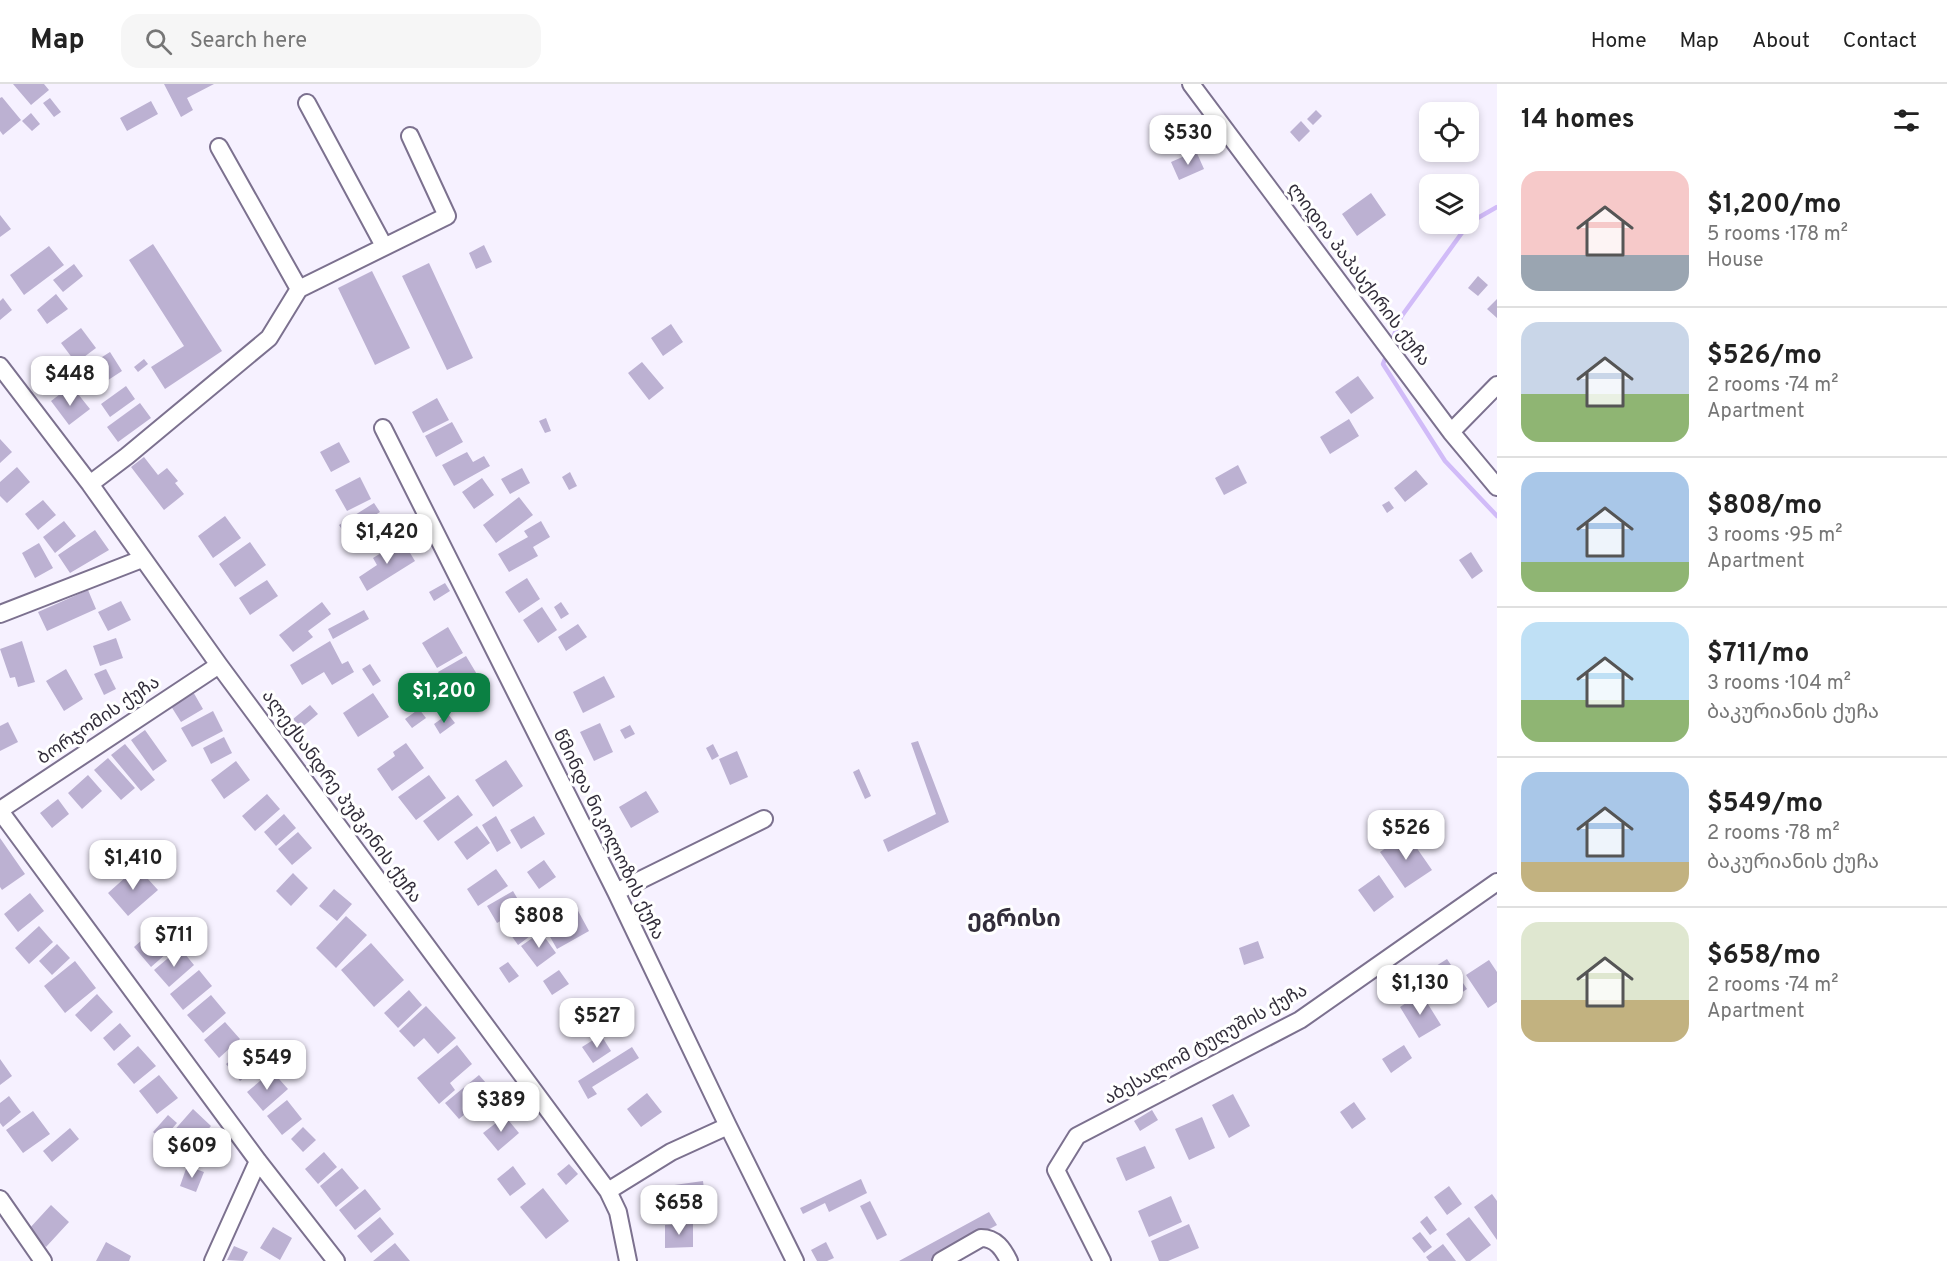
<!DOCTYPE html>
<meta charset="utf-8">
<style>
body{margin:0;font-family:Overpass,"Noto Sans Georgian",sans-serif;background:#f6f6f6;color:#222;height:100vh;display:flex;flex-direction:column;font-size:22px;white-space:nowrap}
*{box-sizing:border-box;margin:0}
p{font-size:20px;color:#767676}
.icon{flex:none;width:33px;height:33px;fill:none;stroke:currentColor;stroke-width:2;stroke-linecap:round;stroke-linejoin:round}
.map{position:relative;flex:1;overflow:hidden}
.side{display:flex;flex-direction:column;background:#fff;width:450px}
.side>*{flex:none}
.tools{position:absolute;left:1419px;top:18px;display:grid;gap:12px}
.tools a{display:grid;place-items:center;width:60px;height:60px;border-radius:12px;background:#fff;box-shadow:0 3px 9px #0003;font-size:30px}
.price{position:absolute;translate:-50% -51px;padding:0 14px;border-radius:12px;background:#fff;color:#222;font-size:20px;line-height:39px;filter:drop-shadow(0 2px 3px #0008)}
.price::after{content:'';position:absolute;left:50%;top:36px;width:18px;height:14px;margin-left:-9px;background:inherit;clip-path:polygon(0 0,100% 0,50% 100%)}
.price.selected{background:#0b8043;color:#fff}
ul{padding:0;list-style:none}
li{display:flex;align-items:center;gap:18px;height:150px;padding:0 24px}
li+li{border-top:2px solid #e0e0e0}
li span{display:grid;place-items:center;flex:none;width:168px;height:120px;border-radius:18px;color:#555}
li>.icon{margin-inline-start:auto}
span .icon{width:72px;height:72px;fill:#fffc;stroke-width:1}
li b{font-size:26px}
h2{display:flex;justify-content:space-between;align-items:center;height:72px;padding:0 24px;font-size:26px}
header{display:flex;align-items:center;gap:36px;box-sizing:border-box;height:84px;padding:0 30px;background:#fff;border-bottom:2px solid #e0e0e0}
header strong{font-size:28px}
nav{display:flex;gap:33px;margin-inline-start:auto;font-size:21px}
.search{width:420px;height:54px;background:#f6f6f6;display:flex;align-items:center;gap:15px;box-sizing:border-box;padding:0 21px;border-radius:18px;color:#767676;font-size:22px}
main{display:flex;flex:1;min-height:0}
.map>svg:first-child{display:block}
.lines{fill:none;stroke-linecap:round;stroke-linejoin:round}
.stream{stroke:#d1bbf8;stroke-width:4.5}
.building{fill:#bcb1d2}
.minor-casing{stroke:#7c718f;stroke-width:20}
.minor{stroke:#fff;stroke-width:16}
.labels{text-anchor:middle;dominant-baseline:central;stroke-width:6;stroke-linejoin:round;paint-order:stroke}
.street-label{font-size:18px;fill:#322d3a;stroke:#fff}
.district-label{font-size:24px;font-weight:bold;fill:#322d3a;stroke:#fff}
</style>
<header>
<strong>Map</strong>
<div class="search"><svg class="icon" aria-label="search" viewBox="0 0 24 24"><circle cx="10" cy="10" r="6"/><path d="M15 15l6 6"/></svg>Search here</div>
<nav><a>Home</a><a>Map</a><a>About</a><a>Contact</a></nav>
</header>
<main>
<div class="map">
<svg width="1497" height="1177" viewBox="0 0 1497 1177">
<rect width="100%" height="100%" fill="#f6f1ff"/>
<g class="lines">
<path class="stream" d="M1391,259L1401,233L1469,139L1497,123
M1387,270L1383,280L1445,377L1497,432"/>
</g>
<path class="building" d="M13,0H44L49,6L31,21Z
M164,0H214L187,14L193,26L181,33Z
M2,13L21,36L3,51L0,47V14Z
M50,14L61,28L54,33L43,19Z
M151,17L158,30L127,47L120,34Z
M1316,26L1322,32L1313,41L1307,35Z
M31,29L40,40L32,47L22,37Z
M1301,37L1310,47L1299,58L1290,48Z
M1196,67L1204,85L1179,96L1171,78Z
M1371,109L1386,131L1357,152L1342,130Z
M0,131L11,145L0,153Z
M153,160L222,267L165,305L151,283L184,262L129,176Z
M484,161L492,178L476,185L469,169Z
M49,162L64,181L24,211L10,191Z
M429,179L473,274L447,286L402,192Z
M74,180L83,192L63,208L53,196Z
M372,187L410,264L375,281L338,204Z
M1478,192L1488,201L1478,212L1468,204Z
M56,210L68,225L47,240L37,226Z
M3,214L12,226L0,236V217Z
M1497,215V234L1487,225Z
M671,240L683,258L663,272L651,254Z
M81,244L96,264L76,279L61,259Z
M110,268L122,287L96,304L83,285Z
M144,275L148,280L138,288L134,283Z
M642,278L664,304L649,316L628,289Z
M1358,292L1374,314L1351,330L1335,308Z
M126,302L135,315L110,333L101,320Z
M64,307L70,315L78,310L90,325L69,341L51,317Z
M437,314L449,336L423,349L412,328Z
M140,319L151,334L118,358L107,343Z
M546,334L551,347L545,349L539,337Z
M1349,335L1359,352L1330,370L1320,353Z
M452,338L463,358L436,373L425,352Z
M0,355L12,368L0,379Z
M339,358L350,378L331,388L320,368Z
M467,368L473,378L484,372L490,382L454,402L442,381Z
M144,373L158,391L167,384L178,397L175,399L184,410L164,426L131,383Z
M1238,381L1247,399L1224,411L1215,394Z
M17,383L30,398L7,419L0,412V398Z
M522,384L530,399L510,410L501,395Z
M1416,386L1428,400L1405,418L1394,404Z
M570,388L577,402L569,406L562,393Z
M360,393L371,415L347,427L335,406Z
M482,394L494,411L474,425L462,408Z
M519,413L533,431L496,459L483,441Z
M43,416L56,431L38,446L25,430Z
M1389,417L1394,424L1387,429L1382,421Z
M374,419L380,428L345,450L339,441Z
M384,431L394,447L364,466L354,450Z
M225,432L241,454L213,474L198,452Z
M64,437L76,452L55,469L43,453Z
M541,437L550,453L533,463L538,472L509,488L498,470L528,453L524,447Z
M95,446L109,466L70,489L58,471Z
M402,456L415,477L367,507L359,493L377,481L373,474Z
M250,458L266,481L235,503L219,480Z
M39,459L53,484L35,494L22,469Z
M1471,468L1483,487L1472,495L1459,476Z
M527,494L540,515L519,529L505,508Z
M267,496L278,512L250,531L239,514Z
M445,499L450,507L434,517L429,508Z
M88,506L96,525L47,547L38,528Z
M121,517L131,536L108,547L98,528Z
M322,518L331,530L308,547L313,553L293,568L279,551Z
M561,518L569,530L561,535L554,523Z
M542,523L557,546L538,559L523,536Z
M364,526L369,535L333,555L328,545Z
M578,540L587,553L566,567L558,553Z
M448,543L463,569L437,584L422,559Z
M116,554L123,574L100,582L93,562Z
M22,557L35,598L18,603L15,593L10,594L0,565Z
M330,557L342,580L348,577L354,588L332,601L324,588L302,601L290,581Z
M466,572L481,597L454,613L438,588Z
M370,580L381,597L373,602L362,585Z
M66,585L83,615L64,627L46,597Z
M106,585L116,605L104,611L94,590Z
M604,592L615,613L583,629L573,608Z
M192,606L203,625L181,638L169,619Z
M373,609L389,633L358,653L343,629Z
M310,621L318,630L301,644L293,635Z
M419,625L426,634L412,644L405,635Z
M213,627L223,647L192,663L181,644Z
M448,630L455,639L440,650L434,640Z
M8,638L18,658L0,667V642Z
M600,639L613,668L594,677L580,648Z
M630,641L635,650L625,655L620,646Z
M145,646L167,677L153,687L131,656Z
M224,653L232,669L211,680L203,664Z
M918,657L949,738L888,768L883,756L936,730L911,659Z
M406,659L424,684L392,707L377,685L395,672L393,668Z
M125,660L155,696L141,707L111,671Z
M713,660L719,672L712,676L706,664Z
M737,667L748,693L730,701L719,675Z
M108,674L135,704L121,716L94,686Z
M506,676L523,702L493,723L475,696Z
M236,677L250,696L224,715L211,696Z
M859,685L871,712L865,715L853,688Z
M88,691L102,707L82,725L68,709Z
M429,691L446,714L416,736L398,713Z
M646,707L659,728L631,744L619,723Z
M267,710L280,725L255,747L242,732Z
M458,711L473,731L438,757L423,737Z
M58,715L69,730L52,744L40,729Z
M284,730L296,744L276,762L264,748Z
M496,732L511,759L497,768L482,741Z
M534,732L545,750L521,765L510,746Z
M477,742L490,759L467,776L454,758Z
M298,748L312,764L292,781L278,765Z
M1407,750L1432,786L1405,804L1380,768Z
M0,754L25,790L2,806L0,803Z
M544,776L556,793L539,805L527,788Z
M137,783L158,806L128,832L108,809Z
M496,785L508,802L478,822L467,805Z
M293,789L308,804L291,822L276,807Z
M1379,791L1394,813L1374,828L1358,806Z
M334,805L352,820L337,837L319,822Z
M513,807L523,824L497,839L487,822Z
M30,809L44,827L18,848L4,830Z
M577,825L589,847L557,865L545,844Z
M529,828L541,844L518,861L506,844Z
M346,832L367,851L336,884L316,864Z
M39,842L53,858L29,880L15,864Z
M541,848L556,869L537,883L521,862Z
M150,849L167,869L151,883L134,863Z
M1258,857L1264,874L1244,881L1239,864Z
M371,859L404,896L374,923L341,886Z
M57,860L70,874L52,891L39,877Z
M180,864L194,881L169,903L154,886Z
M1447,875L1467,905L1448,918L1428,887Z
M1489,876L1497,888V918L1488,924L1466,891Z
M75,877L96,904L65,929L44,902Z
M508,878L519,892L509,899L499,884Z
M199,886L212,902L183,926L170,910Z
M559,886L569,900L552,911L543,897Z
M409,906L422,921L398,944L384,929Z
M1421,909L1441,941L1419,954L1400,923Z
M97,910L113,928L91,948L75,931Z
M211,911L226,929L203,949L187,931Z
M580,915L593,933L578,944L565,926Z
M426,922L456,954L438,970L424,954L414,963L399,947Z
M225,938L240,955L219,974L204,956Z
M120,939L131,952L114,967L103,954Z
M601,951L611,967L593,979L582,963Z
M457,961L472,980L450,999L455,1006L439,1020L417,994Z
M1404,961L1412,974L1391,989L1382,975Z
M138,962L156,982L134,1000L117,980Z
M248,962L262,978L240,997L226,980Z
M632,963L639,974L592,1003L597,1010L588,1015L578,997Z
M0,975L12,992L0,1001Z
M272,987L288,1005L263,1027L247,1008Z
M159,991L178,1014L157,1030L139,1007Z
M479,991L493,1007L459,1035L445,1019Z
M647,1009L662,1028L641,1043L627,1025Z
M1233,1010L1250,1042L1229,1054L1212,1021Z
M9,1012L21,1028L3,1043L0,1039V1019Z
M287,1016L302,1035L282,1051L267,1032Z
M1354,1018L1366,1035L1352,1045L1340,1028Z
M193,1025L211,1042L189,1067L171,1050Z
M1152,1026L1158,1036L1140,1047L1134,1037Z
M33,1027L50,1050L23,1069L6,1046Z
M168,1031L177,1039L162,1056L153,1048Z
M505,1032L519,1049L498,1067L483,1049Z
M1202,1033L1215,1064L1189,1076L1175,1045Z
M303,1043L316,1056L303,1068L291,1055Z
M70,1044L79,1055L52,1078L43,1067Z
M1145,1062L1155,1084L1126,1097L1116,1074Z
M324,1068L337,1083L318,1100L305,1085Z
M569,1080L578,1090L566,1101L557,1090Z
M187,1082L204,1088L196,1108L180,1102Z
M513,1082L526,1100L510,1112L497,1095Z
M342,1084L359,1104L336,1123L320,1102Z
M861,1095L867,1109L829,1128L825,1119L803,1130L800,1124Z
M703,1097L706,1120L670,1125L667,1102Z
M1449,1102L1462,1120L1447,1131L1434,1113Z
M543,1104L569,1137L546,1155L520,1123Z
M365,1105L381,1125L355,1146L339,1126Z
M1492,1110L1497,1117V1156L1474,1123Z
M1171,1112L1182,1138L1149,1153L1138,1127Z
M870,1117L887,1151L877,1156L860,1122Z
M51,1121L69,1138L46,1163L28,1146Z
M989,1128L997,1141L930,1177H899Z
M1427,1132L1437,1146L1430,1151L1420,1138Z
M380,1133L394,1150L371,1169L357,1152Z
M1469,1133L1491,1161L1470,1177H1466L1446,1150Z
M693,1140V1163L665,1164V1141Z
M1189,1140L1199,1164L1168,1177H1159L1151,1157Z
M273,1143L292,1154L280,1176L260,1164Z
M1420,1148L1432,1163L1424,1169L1412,1154Z
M106,1158L131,1172L129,1177H96Z
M826,1158L834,1174L827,1177H817L811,1166Z
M395,1159L410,1177H373Z
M1443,1160L1456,1177H1429L1426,1173Z
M234,1162L248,1168L243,1177L227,1176Z"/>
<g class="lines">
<defs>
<path id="minor" d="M1191,0L1451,348L1497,403
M307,19L384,162
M219,63L299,205
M0,282L90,400L219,581L608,1107L618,1128L628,1177
M383,344L616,808L728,1042L795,1177
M1451,348L1497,301
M90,400L127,372L269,254L299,205L447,132L410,52
M0,530L142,475
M0,726L219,581
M0,727L258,1077L336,1177
M616,808L764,735
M608,1107L671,1068L728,1042
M0,1115L43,1177
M213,1177L258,1077
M941,1177L981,1154C996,1154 1003,1165 1009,1177
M1102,1177L1056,1086L1077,1052L1300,936L1497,798"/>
</defs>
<use href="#minor" class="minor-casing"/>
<use href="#minor" class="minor"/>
</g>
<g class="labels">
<g class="street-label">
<text transform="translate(1358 191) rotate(53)">ლიდია პაპასქირის ქუჩა</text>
<text transform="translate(99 637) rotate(-34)">ბორჯომის ქუჩა</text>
<text transform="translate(341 713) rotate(54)">ალექსანდრე პუშკინის ქუჩა</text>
<text transform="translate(608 751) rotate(64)">წმინდა ნიკოლოზის ქუჩა</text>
<text transform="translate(1206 961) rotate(-29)">აბესალომ ტუღუშის ქუჩა</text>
</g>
<g class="district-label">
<text x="1014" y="836">ეგრისი</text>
</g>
</g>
</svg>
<div class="tools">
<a><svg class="icon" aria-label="locate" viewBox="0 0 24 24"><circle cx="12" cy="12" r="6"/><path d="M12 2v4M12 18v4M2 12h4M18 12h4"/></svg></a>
<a><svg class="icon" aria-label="layers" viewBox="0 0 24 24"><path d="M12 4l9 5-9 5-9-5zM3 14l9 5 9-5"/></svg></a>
</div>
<b class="price" style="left:1188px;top:82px">$530</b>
<b class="price" style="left:70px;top:323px">$448</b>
<b class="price" style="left:387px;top:481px">$1,420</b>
<b class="price selected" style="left:444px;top:640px">$1,200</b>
<b class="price" style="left:1406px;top:777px">$526</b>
<b class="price" style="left:133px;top:807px">$1,410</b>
<b class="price" style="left:539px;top:865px">$808</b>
<b class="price" style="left:174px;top:884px">$711</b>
<b class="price" style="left:1420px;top:932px">$1,130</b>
<b class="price" style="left:597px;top:965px">$527</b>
<b class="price" style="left:267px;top:1007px">$549</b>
<b class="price" style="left:501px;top:1049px">$389</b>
<b class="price" style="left:192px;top:1095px">$609</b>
<b class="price" style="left:679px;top:1152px">$658</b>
</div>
<section class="side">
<h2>14 homes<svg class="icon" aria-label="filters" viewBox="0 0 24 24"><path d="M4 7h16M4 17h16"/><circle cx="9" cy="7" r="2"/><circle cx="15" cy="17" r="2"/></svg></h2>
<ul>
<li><span style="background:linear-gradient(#f6c9c9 70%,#9aa5b1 0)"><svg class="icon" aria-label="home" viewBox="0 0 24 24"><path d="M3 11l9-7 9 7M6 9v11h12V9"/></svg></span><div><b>$1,200/mo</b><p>5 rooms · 178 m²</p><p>House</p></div></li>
<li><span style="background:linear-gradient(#c9d6e8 60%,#8fb573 0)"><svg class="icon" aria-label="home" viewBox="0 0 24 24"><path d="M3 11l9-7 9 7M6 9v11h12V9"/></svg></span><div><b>$526/mo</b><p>2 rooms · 74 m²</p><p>Apartment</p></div></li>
<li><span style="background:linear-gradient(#a9c7e8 75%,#8fb573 0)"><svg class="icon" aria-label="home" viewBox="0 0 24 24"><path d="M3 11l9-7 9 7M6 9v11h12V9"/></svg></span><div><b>$808/mo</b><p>3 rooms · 95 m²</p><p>Apartment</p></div></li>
<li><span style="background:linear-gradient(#bfe0f5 65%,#8fb573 0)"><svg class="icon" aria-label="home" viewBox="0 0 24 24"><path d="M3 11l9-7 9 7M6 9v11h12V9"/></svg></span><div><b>$711/mo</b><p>3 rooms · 104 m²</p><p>ბაკურიანის ქუჩა</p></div></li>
<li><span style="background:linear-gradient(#a9c7e8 75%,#c2b280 0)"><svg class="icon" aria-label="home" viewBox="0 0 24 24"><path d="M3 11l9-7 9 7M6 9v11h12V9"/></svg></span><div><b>$549/mo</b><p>2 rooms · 78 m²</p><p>ბაკურიანის ქუჩა</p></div></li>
<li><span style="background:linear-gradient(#dfe7d0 65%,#c2b280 0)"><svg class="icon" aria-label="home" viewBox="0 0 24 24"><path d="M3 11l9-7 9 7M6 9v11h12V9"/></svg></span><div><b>$658/mo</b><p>2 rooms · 74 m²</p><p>Apartment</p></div></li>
</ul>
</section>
</main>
